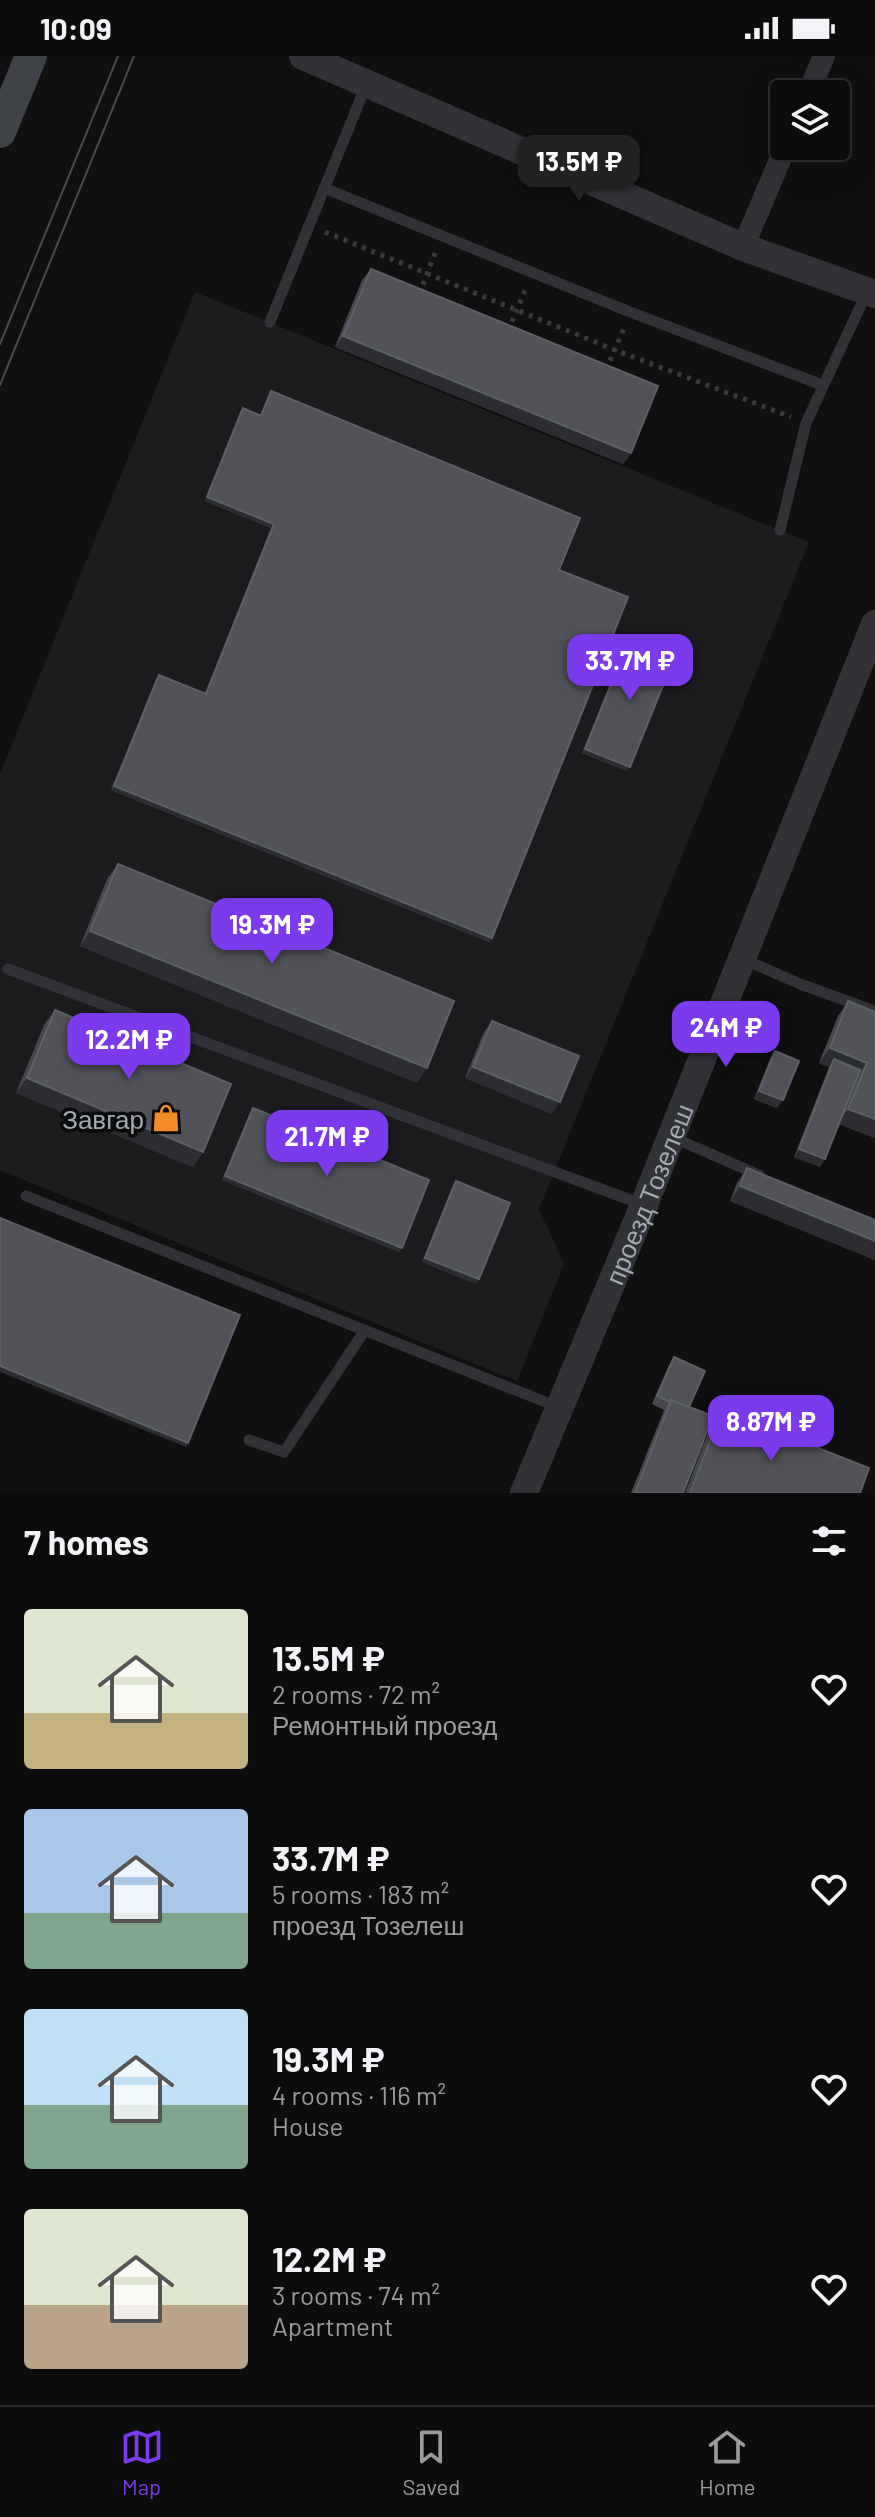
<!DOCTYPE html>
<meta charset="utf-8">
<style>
body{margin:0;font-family:Barlow,sans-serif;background:#1a1a1b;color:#f1f3f6;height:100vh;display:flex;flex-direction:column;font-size:30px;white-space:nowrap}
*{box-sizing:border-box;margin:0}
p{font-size:26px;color:#9a9b9d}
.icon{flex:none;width:44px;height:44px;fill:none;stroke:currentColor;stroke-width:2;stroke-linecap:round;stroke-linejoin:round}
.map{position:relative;height:1437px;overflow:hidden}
.drawer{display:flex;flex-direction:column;background:#0c0c0d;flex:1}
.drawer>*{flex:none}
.fabs{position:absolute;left:770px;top:24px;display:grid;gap:16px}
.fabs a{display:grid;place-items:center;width:80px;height:80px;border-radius:8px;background:#0c0c0d;box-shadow:0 8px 32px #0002,0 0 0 2px #2c2c2e;font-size:40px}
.price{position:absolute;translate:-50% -68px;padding:0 18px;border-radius:16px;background:#7c3aed;color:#fff;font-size:26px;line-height:52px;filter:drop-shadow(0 2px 4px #0008)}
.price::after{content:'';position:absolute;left:50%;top:48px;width:24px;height:18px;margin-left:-12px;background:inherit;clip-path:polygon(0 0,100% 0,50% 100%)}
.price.selected{background:#222;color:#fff}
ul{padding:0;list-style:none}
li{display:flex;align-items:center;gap:24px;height:200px;padding:0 24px}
li span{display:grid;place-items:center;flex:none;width:224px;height:160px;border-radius:8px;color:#555}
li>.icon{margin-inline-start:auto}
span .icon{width:96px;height:96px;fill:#fffc;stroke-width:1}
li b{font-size:34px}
h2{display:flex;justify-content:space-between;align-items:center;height:96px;padding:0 24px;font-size:34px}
.status{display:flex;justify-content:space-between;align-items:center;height:56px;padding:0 40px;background:#0c0c0d;direction:ltr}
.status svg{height:22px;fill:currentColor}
.tab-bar{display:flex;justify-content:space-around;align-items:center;height:112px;border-top:2px solid #2c2c2e;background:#0c0c0d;font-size:22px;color:#9a9b9d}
.tab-bar a{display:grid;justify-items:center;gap:4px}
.tab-bar .selected{color:#7c3aed}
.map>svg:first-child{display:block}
.built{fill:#1c1c1e}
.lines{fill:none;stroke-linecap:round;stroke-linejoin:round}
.path{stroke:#373a3d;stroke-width:5;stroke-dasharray:4 6;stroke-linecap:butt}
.service{stroke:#313236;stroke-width:11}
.minor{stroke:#313236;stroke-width:22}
.tertiary{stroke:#313236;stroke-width:28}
.secondary{stroke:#3f4246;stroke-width:32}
.tram{stroke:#484b4f;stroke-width:2}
.wall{fill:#46474c}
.shaded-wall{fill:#2c2d30}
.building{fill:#505257;stroke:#5c6065;stroke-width:2}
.labels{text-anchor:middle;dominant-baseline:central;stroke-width:7;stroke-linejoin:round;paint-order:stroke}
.poi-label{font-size:26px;fill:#a1a9b2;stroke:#0b0b0c;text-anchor:end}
.street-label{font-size:26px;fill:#a1a9b2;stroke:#0b0b0c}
</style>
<div class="status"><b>10:09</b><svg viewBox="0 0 49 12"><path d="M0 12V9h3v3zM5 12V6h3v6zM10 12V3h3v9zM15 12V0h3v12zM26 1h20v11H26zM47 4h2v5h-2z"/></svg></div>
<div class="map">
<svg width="875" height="1437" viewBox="0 0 875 1437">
<rect width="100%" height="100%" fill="#101011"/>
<path class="built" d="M195,236L809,486L539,1153L564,1208L517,1325L0,1114V718Z"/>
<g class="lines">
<path class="path" d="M325,176L615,294L791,361
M419,238L436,195
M508,275L526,232
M606,314L624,272"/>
<path class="service" d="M324,132L630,256L822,329
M270,266L367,27
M780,474L806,367L867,236
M743,903L800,928L875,955
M8,913L644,1149
M672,1081L759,1119
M26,1140L558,1351
M249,1384L284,1396L365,1274"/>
<path class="minor" d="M808,38L824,0
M743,191L786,90"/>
<g class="tertiary">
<path d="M303,0L743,191L875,238"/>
<path id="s1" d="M524,1437L644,1149L875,568"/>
</g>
<path class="secondary" d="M0,76L31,0"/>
<path class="tram" d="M0,288L118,0
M0,329L134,0"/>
</g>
<path class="wall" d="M371,213L631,397L623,408L335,291L362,224Z
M271,335L559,514L492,882L489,886L111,734L156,623L159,619L205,637L271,472L205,445L240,356L243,352L260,359Z
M630,582L627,715L582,697L627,586Z
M118,808L417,1027L80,890L107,823Z
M848,945L875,956V1082L839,1068L825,1103L820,1111L794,1101L829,1011L819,1007L838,960Z
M55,954L203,1096L193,1111L16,1037L44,969Z
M492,965L552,1058L465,1022L484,976Z
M775,995L777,1052L754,1043L770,1003Z
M253,1052L402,1192L399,1196L222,1124L250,1057Z
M747,1112L875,1164V1204L730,1145L737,1127Z
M456,1125L479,1223L476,1228L422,1206L453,1129Z
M674,1301L689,1351L683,1437H631L664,1354L652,1348L669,1309Z
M722,1354L860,1437H685L711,1369Z"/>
<path class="shaded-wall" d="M343,280L631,397L623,408L335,291Z
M207,441L274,468L271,472L205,445Z
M585,693L630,711L627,715L582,697Z
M114,730L492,882L489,886L111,734Z
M90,875L427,1012L417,1027L80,890Z
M830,992L867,1007L856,1022L834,1003L829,1011L819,1007Z
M473,1011L560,1046L552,1058L465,1022Z
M27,1022L203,1096L193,1111L16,1037Z
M759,1035L783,1044L777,1052L754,1043Z
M848,1053L875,1063V1082L838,1067Z
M799,1093L825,1103L820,1111L794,1101Z
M225,1120L402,1192L399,1196L222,1124Z
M740,1130L875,1185V1204L730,1145Z
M425,1202L479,1223L476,1228L422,1206Z
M0,1310L188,1387L186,1391L0,1316Z"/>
<path class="building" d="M371,213L658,330L631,397L343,280Z
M271,335L580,462L559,514L628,541L492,882L114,730L159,619L206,638L274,468L207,441L243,352L261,360Z
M630,582L675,600L630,711L585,693Z
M118,808L454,945L427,1012L90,875Z
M848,945L875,956V1063L848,1053L867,1007L830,992Z
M55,954L231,1028L203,1096L27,1022Z
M492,965L579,1000L560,1046L473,1011Z
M775,995L799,1005L783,1044L759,1035Z
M834,1003L860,1014L825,1103L799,1093Z
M253,1052L429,1124L402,1192L225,1120Z
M747,1112L875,1164V1185L740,1130Z
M456,1125L510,1147L479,1223L425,1202Z
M0,1162L240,1259L188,1387L0,1310Z
M674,1301L705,1315L689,1351L671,1344L670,1346L657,1340Z
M671,1344L713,1360L683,1437H635Z
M722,1354L869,1412L860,1437H690Z"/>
<defs>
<symbol id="shop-bare" viewBox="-9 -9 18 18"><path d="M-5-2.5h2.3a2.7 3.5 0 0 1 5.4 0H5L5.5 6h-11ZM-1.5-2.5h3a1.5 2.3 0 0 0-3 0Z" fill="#f38c26" stroke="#0b0b0c" stroke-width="2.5" paint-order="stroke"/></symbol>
</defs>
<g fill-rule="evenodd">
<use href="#shop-bare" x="146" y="1042" width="40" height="40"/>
</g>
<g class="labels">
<g class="poi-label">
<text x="144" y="1062">Завгар</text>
</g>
<g class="street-label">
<text stroke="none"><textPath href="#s1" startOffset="324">проезд Тозелеш</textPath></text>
</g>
</g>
</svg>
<div class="fabs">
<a><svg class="icon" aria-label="layers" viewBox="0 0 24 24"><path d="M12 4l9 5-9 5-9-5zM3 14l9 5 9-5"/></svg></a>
</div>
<b class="price selected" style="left:579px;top:147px">13.5M ₽</b>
<b class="price" style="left:630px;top:646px">33.7M ₽</b>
<b class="price" style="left:272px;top:910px">19.3M ₽</b>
<b class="price" style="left:726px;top:1013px">24M ₽</b>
<b class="price" style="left:129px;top:1025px">12.2M ₽</b>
<b class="price" style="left:327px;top:1122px">21.7M ₽</b>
<b class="price" style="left:771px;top:1407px">8.87M ₽</b>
</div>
<section class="drawer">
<h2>7 homes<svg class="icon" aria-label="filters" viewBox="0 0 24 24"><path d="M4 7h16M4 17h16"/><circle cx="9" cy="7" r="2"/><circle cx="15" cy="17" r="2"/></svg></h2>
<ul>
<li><span style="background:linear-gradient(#dfe7d0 65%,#c2b280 0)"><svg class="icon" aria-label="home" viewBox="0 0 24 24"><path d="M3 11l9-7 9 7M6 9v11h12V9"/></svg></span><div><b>13.5M ₽</b><p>2 rooms · 72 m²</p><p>Ремонтный проезд</p></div><svg class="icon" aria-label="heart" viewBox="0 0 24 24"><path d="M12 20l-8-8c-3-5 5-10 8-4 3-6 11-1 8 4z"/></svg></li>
<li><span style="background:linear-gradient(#a9c7e8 65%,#7fa58c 0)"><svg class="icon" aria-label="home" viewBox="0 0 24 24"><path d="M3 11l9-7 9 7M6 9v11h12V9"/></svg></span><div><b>33.7M ₽</b><p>5 rooms · 183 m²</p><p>проезд Тозелеш</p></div><svg class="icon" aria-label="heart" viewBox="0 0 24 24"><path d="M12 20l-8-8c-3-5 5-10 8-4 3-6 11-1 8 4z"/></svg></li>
<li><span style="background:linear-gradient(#bfe0f5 60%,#7fa58c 0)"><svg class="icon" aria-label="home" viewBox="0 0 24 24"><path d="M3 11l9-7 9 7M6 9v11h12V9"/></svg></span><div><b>19.3M ₽</b><p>4 rooms · 116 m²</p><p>House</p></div><svg class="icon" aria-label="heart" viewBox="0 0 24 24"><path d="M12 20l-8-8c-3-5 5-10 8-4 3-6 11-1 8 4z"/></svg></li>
<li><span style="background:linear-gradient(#dfe7d0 60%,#b9a48a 0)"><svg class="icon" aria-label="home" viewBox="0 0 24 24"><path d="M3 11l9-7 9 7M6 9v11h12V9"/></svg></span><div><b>12.2M ₽</b><p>3 rooms · 74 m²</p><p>Apartment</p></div><svg class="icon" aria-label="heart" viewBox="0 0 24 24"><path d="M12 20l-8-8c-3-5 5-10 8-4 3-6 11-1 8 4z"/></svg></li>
</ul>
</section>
<nav class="tab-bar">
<a class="selected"><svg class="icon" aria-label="map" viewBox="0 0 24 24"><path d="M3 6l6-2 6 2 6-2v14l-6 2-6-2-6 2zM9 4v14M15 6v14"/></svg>Map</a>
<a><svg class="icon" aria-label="saved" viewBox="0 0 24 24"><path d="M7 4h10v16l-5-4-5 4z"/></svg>Saved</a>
<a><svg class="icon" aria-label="home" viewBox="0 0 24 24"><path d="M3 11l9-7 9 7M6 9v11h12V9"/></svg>Home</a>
</nav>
